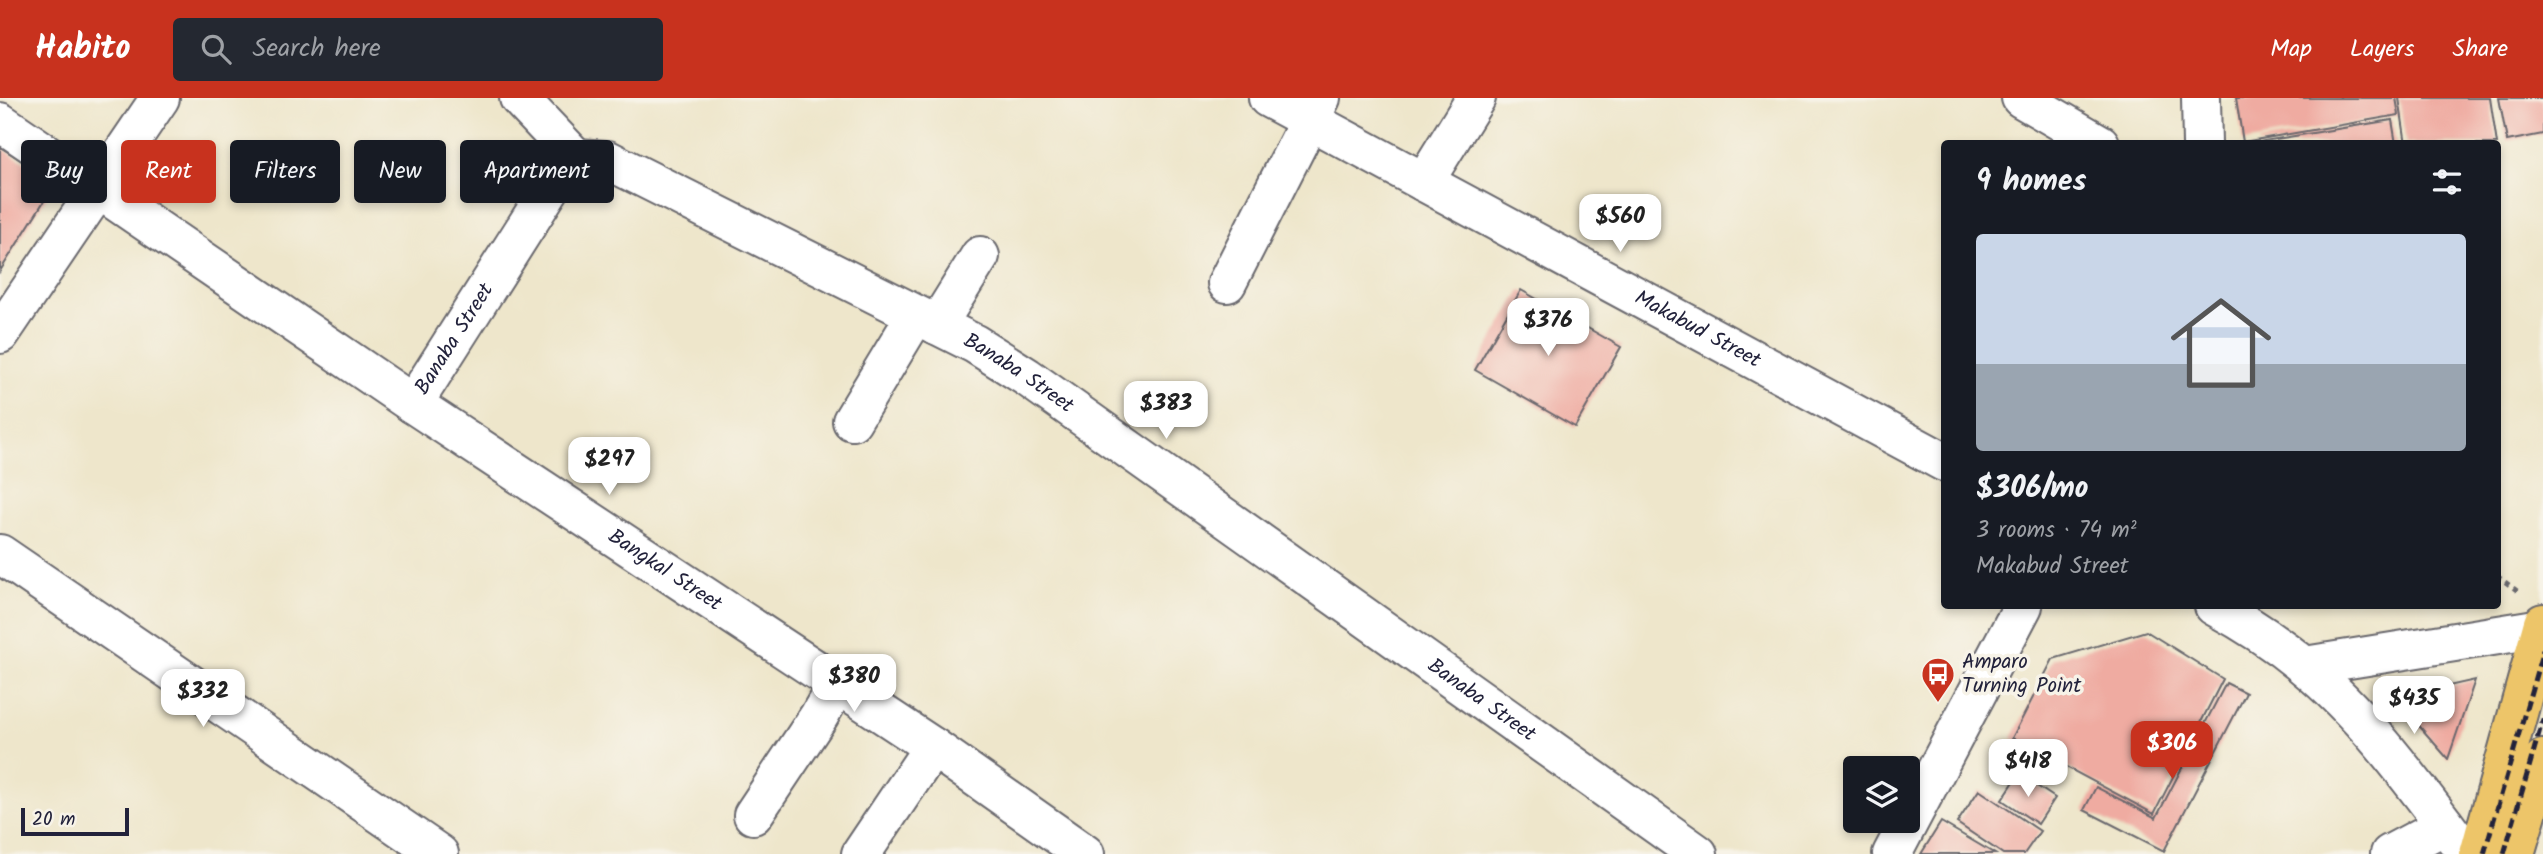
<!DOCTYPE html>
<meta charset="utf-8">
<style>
body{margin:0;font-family:Kalam,sans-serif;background:#242831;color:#f1f3f6;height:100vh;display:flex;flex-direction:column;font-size:26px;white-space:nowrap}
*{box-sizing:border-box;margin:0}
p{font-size:23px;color:#9ea1a6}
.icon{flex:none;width:38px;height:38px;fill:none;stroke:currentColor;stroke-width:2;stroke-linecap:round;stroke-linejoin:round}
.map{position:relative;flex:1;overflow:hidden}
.sheet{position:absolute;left:1941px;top:42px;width:560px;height:469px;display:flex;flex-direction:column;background:#171b24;border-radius:7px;box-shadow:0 4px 10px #0003}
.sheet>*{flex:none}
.top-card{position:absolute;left:21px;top:42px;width:665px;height:63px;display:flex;gap:14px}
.tools{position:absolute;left:1843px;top:658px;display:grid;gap:14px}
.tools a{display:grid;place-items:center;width:77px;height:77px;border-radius:7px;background:#171b24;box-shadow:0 4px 10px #0003;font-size:35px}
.scale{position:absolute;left:21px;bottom:18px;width:108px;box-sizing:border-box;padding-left:7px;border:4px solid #22223b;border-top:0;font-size:19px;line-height:24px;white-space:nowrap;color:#22223b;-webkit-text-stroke:5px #f7f3e8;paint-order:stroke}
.price{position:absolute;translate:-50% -60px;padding:0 16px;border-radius:14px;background:#fff;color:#222;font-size:23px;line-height:46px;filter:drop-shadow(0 2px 4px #0008)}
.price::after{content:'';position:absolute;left:50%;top:42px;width:21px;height:16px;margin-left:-10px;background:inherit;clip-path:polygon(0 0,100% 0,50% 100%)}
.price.current{background:#c8321e;color:#fff}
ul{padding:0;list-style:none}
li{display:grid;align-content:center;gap:14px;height:371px;padding:0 35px}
li span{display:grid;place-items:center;height:217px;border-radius:7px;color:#555}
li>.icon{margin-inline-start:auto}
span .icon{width:126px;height:126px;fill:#fffc;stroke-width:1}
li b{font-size:30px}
h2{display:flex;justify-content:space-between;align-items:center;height:84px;padding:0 35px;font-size:30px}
.pill{padding:0 24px;border-radius:7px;background:#171b24;box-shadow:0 4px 10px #0003;font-size:24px;line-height:63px}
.pill.current{background:#c8321e;color:#fff}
header{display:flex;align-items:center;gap:42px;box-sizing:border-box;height:98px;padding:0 35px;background:#c8321e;color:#fff}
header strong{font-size:33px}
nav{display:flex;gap:38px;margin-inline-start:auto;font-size:24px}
.search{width:490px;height:63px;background:#242831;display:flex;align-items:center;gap:18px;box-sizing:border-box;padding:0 24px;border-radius:7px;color:#9ea1a6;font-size:26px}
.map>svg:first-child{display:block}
.building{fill:#efaba1}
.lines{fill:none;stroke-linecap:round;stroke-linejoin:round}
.minor-casing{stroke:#69676d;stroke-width:42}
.major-casing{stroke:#69676d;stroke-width:42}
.path{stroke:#69676d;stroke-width:4.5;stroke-dasharray:5 5;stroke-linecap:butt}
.minor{stroke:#fff;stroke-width:38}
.major{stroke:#edc569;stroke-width:38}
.rail{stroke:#22223b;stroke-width:5;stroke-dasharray:10 5;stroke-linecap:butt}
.labels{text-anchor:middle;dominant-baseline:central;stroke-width:7;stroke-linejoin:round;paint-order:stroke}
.street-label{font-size:21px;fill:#22223b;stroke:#f7f3e8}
.poi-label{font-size:21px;fill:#22223b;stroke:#f7f3e8;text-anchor:start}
</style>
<header>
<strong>Habito</strong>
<div class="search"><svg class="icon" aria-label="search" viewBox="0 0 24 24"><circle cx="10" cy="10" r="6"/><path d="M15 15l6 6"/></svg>Search here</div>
<nav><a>Map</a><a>Layers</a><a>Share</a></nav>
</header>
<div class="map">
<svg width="2543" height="756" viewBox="0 0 2543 756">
<rect width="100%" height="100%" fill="#f7f3e8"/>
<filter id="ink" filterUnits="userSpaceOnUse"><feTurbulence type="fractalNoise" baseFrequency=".0143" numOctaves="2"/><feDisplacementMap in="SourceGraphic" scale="14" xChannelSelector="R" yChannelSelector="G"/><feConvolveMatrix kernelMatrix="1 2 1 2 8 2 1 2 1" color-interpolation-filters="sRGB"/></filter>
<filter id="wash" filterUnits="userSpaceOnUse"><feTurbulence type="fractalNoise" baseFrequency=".00686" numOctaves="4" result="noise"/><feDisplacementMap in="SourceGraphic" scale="28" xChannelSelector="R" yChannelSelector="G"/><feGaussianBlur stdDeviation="1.57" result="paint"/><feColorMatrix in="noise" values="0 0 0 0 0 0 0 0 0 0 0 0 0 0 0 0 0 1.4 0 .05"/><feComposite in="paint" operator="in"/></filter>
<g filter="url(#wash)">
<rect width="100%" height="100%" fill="#eee6cb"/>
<g id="blocks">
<path class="building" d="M2236,0H2396L2399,17L2243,44Z
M2399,0H2490L2497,46H2406Z
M2499,0H2543V36L2507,43Z
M2392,22L2396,46H2258V44Z
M0,49L56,84L0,173Z
M1521,192L1621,249L1575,329L1475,272Z
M2146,533L2223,581L2154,716L2012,640L2053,561Z
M2475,582L2448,661L2395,600Z
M2226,585L2246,595L2164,753L2084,712L2096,689L2156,720Z
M2019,676L2055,700L2038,726L2002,702Z
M1979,692L2040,733L2024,756H2003L1957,725Z
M1941,724L1995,756H1921Z"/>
</g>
</g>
<g filter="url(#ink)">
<use href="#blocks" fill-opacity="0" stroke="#69676d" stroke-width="2"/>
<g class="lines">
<defs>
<g id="minor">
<path d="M519,0L576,60"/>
<path id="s1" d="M1268,0L1944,364"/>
<path d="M2021,0L2100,46"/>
<path d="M2201,0L2202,46"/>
<path id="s2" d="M0,24L413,306L933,649L1085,756"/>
<path id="s3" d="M576,60L608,62L975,246L1027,279L1698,756"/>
<path d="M1424,84L1476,0"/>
<path d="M1227,185L1321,0"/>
<path d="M937,227L980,158"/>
<path d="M0,236L160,0"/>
<path id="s4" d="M413,306L553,86L576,60"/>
<path d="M852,323L916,217"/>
<path d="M0,456L439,756"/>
<path d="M2214,508C2246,525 2275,544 2303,567C2368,620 2417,690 2467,756"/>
<path d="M2305,568L2542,530"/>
<path d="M753,717L819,618L838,585"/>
<path d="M861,756L933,649"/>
<path d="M1892,756L2023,508"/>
<path d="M2390,756L2445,727"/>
</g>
<path id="major" d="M2479,756L2543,525
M2515,756L2543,661"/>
</defs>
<use href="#minor" class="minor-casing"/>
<use href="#major" class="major-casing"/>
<path class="path" d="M2497,478L2519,494"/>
<use href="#minor" class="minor"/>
<use href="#major" class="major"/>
<path class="rail" d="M2484,756L2543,552
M2504,756L2543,621"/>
</g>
</g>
<defs>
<symbol id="bus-pin" viewBox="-11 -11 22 30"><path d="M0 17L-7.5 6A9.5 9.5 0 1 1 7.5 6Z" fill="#c8321e" stroke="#f7f3e8"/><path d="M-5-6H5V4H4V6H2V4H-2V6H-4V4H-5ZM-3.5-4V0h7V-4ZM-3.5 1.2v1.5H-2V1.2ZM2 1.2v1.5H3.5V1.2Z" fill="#fff"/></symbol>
</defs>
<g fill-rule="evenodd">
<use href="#bus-pin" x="1919" y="557" width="38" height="52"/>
</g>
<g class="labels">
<g class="street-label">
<text stroke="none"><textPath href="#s1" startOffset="488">Makabud Street</textPath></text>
<text stroke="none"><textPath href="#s4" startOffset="77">Banaba Street</textPath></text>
<text stroke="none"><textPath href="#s3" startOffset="495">Banaba Street</textPath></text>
<text stroke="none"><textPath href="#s2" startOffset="802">Bangkal Street</textPath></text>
<text stroke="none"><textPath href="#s3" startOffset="1062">Banaba Street</textPath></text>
</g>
<g class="poi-label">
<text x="1962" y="564">Amparo<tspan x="1962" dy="24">Turning Point</tspan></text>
</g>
</g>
</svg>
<div class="tools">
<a><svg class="icon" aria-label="layers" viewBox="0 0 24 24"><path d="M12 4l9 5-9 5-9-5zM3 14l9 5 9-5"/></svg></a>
</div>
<div class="scale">20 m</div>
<b class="price" style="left:1620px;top:156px">$560</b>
<b class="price" style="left:1548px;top:260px">$376</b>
<b class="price" style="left:1166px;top:343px">$383</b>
<b class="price" style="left:609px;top:399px">$297</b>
<b class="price" style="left:854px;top:616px">$380</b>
<b class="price" style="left:203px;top:631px">$332</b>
<b class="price" style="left:2414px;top:638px">$435</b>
<b class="price current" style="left:2172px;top:683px">$306</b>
<b class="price" style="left:2028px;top:701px">$418</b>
<div class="top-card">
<a class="pill">Buy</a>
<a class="pill current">Rent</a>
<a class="pill">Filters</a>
<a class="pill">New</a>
<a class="pill">Apartment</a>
</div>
<section class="sheet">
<h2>9 homes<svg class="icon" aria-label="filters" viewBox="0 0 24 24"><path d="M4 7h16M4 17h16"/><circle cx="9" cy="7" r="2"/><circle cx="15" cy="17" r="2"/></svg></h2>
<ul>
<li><span style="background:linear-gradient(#c9d6e8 60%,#9aa5b1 0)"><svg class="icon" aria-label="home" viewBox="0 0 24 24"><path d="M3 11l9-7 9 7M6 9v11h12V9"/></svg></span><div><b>$306/mo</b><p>3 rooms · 74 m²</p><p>Makabud Street</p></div></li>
</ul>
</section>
</div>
